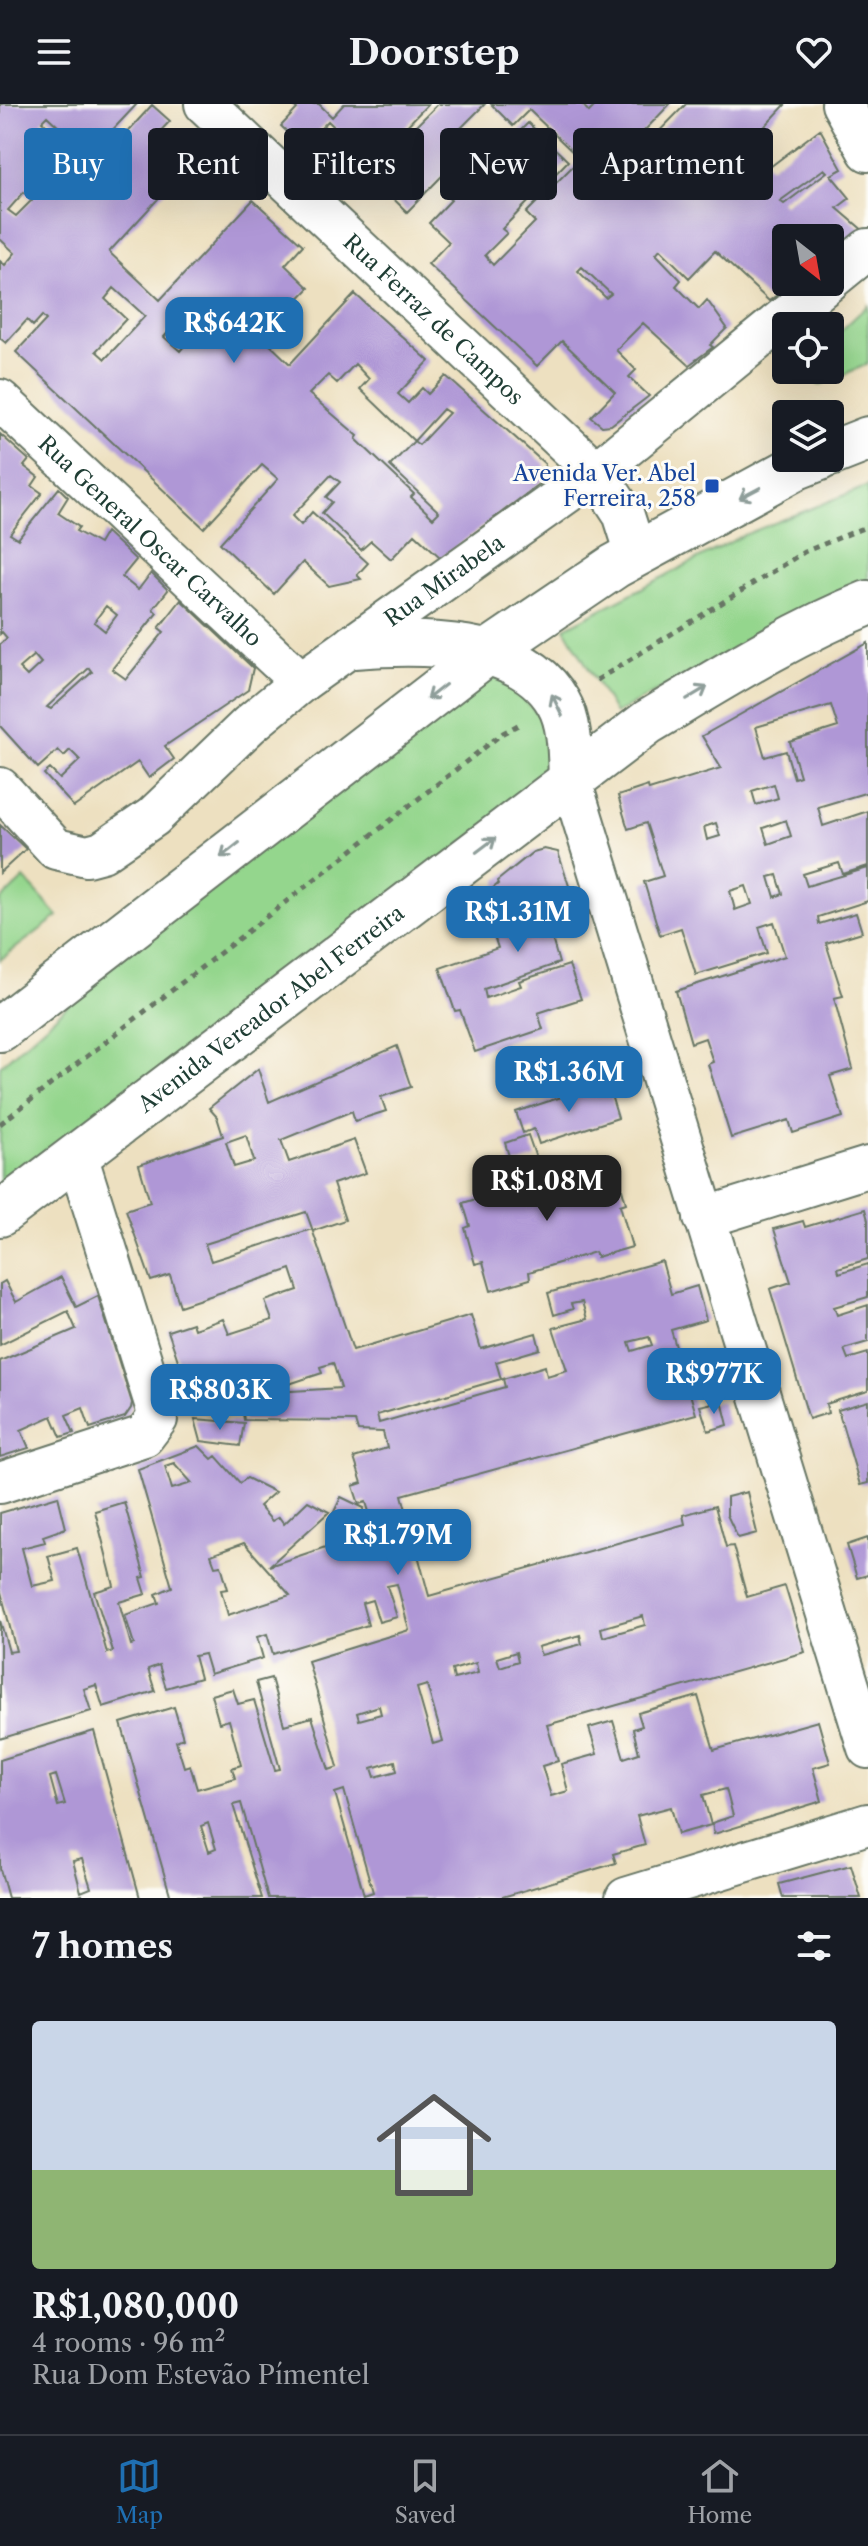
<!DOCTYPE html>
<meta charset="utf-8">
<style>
body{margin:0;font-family:"Libre Caslon Text",serif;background:#20242c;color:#f1f3f6;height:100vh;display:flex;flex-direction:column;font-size:30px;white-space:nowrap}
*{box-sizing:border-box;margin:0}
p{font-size:26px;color:#9ea1a6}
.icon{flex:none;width:44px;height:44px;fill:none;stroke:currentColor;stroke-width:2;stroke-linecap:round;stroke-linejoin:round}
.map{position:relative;height:1794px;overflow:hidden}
.sheet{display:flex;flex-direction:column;background:#171b24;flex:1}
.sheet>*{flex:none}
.banner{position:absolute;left:24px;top:24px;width:820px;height:72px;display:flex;gap:16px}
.needle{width:52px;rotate:149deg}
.fabs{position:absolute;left:772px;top:120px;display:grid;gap:16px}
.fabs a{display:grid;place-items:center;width:72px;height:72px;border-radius:8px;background:#171b24;box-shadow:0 8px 32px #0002;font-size:40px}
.price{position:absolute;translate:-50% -68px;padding:0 18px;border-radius:16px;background:#1f6fb2;color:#fff;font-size:26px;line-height:52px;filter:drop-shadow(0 2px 4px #0008)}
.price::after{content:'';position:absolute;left:50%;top:48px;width:24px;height:18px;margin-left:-12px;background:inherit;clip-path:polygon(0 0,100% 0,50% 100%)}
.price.active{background:#222;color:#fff}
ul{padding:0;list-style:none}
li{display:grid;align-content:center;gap:16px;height:424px;padding:0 32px}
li+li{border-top:2px solid #363941}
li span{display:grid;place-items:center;height:248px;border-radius:8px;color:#555}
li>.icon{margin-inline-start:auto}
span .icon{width:144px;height:144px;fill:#fffc;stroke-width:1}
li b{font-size:34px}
h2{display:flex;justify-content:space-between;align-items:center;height:96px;padding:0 32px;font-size:34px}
.chip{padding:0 28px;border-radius:8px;background:#171b24;box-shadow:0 8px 32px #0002;font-size:28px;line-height:72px}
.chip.active{background:#1f6fb2;color:#fff}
header{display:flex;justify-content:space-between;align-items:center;height:104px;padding:0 32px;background:#171b24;font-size:36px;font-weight:700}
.tabs{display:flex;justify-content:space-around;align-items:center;height:112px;border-top:2px solid #363941;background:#171b24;font-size:22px;color:#9ea1a6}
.tabs a{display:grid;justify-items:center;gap:4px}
.tabs .active{color:#1f6fb2}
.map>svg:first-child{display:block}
.green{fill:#94d68d;stroke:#5a8a60;stroke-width:2}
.building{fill:#af97d6;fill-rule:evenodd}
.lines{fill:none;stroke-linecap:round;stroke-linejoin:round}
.minor-casing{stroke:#677665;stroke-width:44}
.primary-casing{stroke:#677665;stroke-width:48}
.path{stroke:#677665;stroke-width:5;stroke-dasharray:6 6;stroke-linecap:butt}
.minor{stroke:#fff;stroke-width:40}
.primary{stroke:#fff;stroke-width:44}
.oneway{stroke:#8f9e9a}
.transit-dot{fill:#1a4fb4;stroke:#fdfcf7;stroke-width:3}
.labels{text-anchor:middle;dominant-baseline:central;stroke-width:6;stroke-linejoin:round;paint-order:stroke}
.street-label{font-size:22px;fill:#1f3d34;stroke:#fdfcf7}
.transit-label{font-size:22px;fill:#164399;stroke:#fdfcf7;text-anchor:end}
</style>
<header><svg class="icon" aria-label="menu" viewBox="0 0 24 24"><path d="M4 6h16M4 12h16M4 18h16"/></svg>Doorstep<svg class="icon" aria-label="heart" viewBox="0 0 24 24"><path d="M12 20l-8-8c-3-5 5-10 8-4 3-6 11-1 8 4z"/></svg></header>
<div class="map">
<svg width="868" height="1794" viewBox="0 0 868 1794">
<rect width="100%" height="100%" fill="#fdfcf7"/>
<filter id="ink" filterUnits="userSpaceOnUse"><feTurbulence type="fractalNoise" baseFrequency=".0125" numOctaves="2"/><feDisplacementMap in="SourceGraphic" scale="16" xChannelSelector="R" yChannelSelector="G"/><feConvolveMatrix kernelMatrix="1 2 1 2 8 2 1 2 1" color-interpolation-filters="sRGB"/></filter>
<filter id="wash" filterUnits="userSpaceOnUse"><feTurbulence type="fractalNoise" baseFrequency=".006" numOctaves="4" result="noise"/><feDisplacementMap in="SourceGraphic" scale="32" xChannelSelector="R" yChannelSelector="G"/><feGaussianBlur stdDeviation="1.8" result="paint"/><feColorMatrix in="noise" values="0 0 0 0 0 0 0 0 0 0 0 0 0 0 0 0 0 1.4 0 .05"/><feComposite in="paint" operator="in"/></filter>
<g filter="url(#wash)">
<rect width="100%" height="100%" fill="#ede0c0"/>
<path class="green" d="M868,201V260L819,281L807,266H830V237Z
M868,382V482L737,544L615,610L565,524L744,431Z
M489,561L544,616L565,659L0,1101V962L113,861Z
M24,774L58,812L0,856V797Z"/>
<g id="blocks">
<path class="building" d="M0,0H137L89,51L47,12L42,17L91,68L152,1L170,17L153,35L163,44L159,48L181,70L109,148L160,196L253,96L303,141L285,161L309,184L262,233L290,260L355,190L429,257L398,290L408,299L422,284L428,290L446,272L545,360L542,378L441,454L415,430L391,455L371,437L361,446L322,409L332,398L326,393L340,378L331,371L292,412L301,421L312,408L368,459L357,471L361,475L329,482L303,458L274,490L220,439L278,375L262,361L204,424L16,248L46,216L42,212L33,222L27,216L6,239L0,234V157L5,161L15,149L0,135ZM24,88L32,96L16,112L8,106ZM114,184L145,212L105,255L96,247L126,215L105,195ZM180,215L195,229L180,247L164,233ZM355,260L369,275L360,285L414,337L443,305L449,309L419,341L414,337L390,362L439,408L433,414L411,393L414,390L356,335L358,332L309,290L328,271L337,279Z
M292,0H319L332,13L344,0H428L401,28L406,32L438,0H485L458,27L472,41L407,108L369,71L380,59L359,39L355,43L328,17L303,43L281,22L297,5Z
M491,0H582L589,8L597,0H670L624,48L630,53L639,43L641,46L686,0H786L720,70L724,74L750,43L770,63L820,25L842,65L831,71L850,94L837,104L865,128L830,156V134H786V178H794L769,197L715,147L689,174L660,145L656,150L681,176L676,182L699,205L707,196L727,224L710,241L713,243L689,261L643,219L616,246L636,266L629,273L649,292L611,321L602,322L591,313L615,288L562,237L537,262L428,160L449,138L429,119L451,96L446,92L456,81L462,86L528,19L568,57L502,125L507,129L485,151L493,161L535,118L526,109L580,55L529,6L513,22ZM824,65L827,68L784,100L780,97ZM582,163L611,190L606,194L578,167Z
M0,330L29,356L24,362L38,373L32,382L42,389L10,430L18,435L59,384L68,393L58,409L79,423L76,427L99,440L106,428L136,456L122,473L138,486L151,469L168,486L153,505L157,509L112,565L126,575L164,528L159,524L181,496L253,564L248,586L165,642L174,655L149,674L138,658L74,703L44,670L50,665L60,675L80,656L70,646L64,652L58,646L38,664L0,622V540L7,534L2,528L0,530ZM106,502L117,511L105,527L94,518ZM34,551L41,559L27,572L19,564ZM89,564L92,568L51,605L47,603Z
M868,539V688L818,703L823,722L868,707V762L843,770L839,759L803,770L807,782L868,764V797L818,813L819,820L856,809L862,828L826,839L843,892L834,894L853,965L830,972L843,1013L793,1029L789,1016L731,1034L708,960L713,958L705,934L691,939L676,887L785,852L774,818L759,823L767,849L696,871L681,824L660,831L644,778L663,772L646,719L628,725L618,692L648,682L649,686L721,664L702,632ZM831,601L838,623L790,638L800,672L794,674L786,647L765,653L756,623ZM774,680L778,694L756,701L752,687ZM786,716L791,732L768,740L763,724ZM716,719L720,732L707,736L704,723ZM777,771L783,790L775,793L769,773ZM746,782L752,800L735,806L730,787Z
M0,721L26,745L0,769Z
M544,745L558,748L582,822L551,831L559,859L484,885L486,894L521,882L519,877L569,861L581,895L538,909L543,925L475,948L460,906L455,907L440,864L498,844L481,794L498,780L497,777L533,748Z
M397,942L411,983L381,993L386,1007L355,1017L352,1007L281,1036L289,1058L354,1036L366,1069L333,1080L345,1116L313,1127L306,1108L205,1140L211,1157L312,1125L353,1246L471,1211L481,1245L536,1229L540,1245L496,1258L501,1275L377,1311L379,1319L505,1283L503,1275L545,1262L547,1272L567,1266L553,1224L587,1215L582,1198L571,1200L573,1205L554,1211L548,1189L662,1157L671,1190L697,1182L706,1216L671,1226L696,1310L402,1391L429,1492L685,1420L683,1411L715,1402L726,1443L733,1442L747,1493L785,1482L805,1548L547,1621L558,1657L542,1662L551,1692L568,1687L561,1660L597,1650L589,1624L613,1617L624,1654L639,1649L633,1625L642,1622L638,1609L698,1592L714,1646L818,1617L830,1659L813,1664L822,1697L714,1730L712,1719L733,1712L726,1685L703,1691L711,1721L678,1730L671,1703L637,1712L645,1741L613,1750L616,1759L499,1794H268L241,1699L233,1701L262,1794H171L121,1619L174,1603L183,1634L176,1637L184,1663L190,1661L197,1685L235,1674L232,1664L241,1661L229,1616L219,1619L211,1591L233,1585L238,1600L254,1596L275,1666L280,1665L256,1578L271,1574L284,1621L312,1613L329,1666L338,1663L308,1557L409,1526L397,1480L387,1482L397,1513L379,1518L372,1496L362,1499L368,1521L273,1550L267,1530L257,1533L263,1554L210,1570L204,1550L194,1552L200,1574L166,1584L159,1561L148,1565L155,1587L103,1603L96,1581L84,1585L91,1607L0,1635V1516L9,1548L16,1547L0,1484V1409L58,1392L66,1424L43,1432L45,1438L22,1444L32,1482L55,1477L48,1452L77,1444L107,1549L113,1547L94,1488L114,1482L95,1407L124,1398L145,1473L141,1474L146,1490L119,1498L131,1541L134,1540L125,1511L159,1499L156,1490L172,1483L138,1365L199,1342L212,1355L216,1352L240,1379L247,1374L275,1388L259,1402L272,1417L279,1413L284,1420L308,1397L329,1408L269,1462L370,1428L376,1431L366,1398L359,1400L353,1382L362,1379L354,1354L387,1344L383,1328L358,1327L355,1317L244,1316L240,1290L341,1284L333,1259L320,1263L322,1269L286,1281L283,1275L240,1289L232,1266L186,1280L168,1227L192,1219L194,1225L223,1215L229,1230L272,1216L265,1197L298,1186L291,1165L180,1202L170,1171L151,1177L126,1106L150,1098L139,1061L223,1032L217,1013L209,1004L258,965L269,998ZM246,1031L254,1057L234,1063L226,1038ZM649,1233L652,1241L632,1247L629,1238ZM174,1359L192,1379L172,1385L165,1362ZM244,1439L290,1491L228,1511L221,1486L228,1485L221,1461L215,1462L211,1451ZM643,1512L645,1521L603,1533L601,1524ZM580,1531L582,1540L541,1551L538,1543ZM516,1548L518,1557L500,1563L497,1554ZM476,1559L478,1569L454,1575L452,1566ZM427,1581L443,1637L433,1640L417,1584ZM379,1602L381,1610L359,1616L357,1609ZM395,1657L397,1667L375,1673L372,1664ZM344,1686L373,1788L364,1791L335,1689ZM208,1719L216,1745L209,1748L201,1722Z
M607,978L618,1014L539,1040L534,1025L523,1029L516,1008Z
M528,1031L536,1054L512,1062L505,1039Z
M606,1054L613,1080L620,1078L626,1099L620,1101L632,1143L597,1153L595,1148L529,1168L530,1175L491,1187L483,1158L475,1160L465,1124L470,1122L463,1099L479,1094L478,1091L491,1087V1091L576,1066L574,1060L586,1056L587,1060Z
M865,1105L868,1116V1155L838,1164L839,1169L868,1160V1193L834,1203L837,1211L868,1201V1238L844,1245L848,1255L868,1249V1287L826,1300L828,1309L809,1315L770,1185L791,1178L774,1125L803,1117L805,1123Z
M61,1173L76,1203L98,1192L132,1299L131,1304L125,1313L90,1324L83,1304L66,1311L74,1329L61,1333L52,1312L21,1326L29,1344L0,1353V1257L76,1225L68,1207L0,1241V1180L5,1177L16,1198Z
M722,1297L728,1321L708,1327L700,1302Z
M868,1297V1379L860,1381L838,1306Z
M195,1315L244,1319L240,1342L201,1337Z
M747,1388L757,1429L738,1434L727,1411V1393Z
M341,1393L364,1404L357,1422L333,1410Z
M868,1434V1471L857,1474L847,1441Z
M94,1627L140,1794H83L82,1791L73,1794H8L0,1765V1656ZM56,1671L65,1700L58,1702L50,1673ZM82,1755L91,1784L81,1788L73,1757Z
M851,1761L861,1794H783L779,1780Z"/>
</g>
</g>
<g filter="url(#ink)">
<use href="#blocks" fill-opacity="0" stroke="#677665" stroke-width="2"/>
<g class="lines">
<defs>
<g id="minor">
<path id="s1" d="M205,0L596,368L623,409L636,450"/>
<path d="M842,0L868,47"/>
<path d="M830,176L868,145"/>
<path id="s2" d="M0,296L301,578"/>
<path d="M571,677L868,1644"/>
<path id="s3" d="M0,684L56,745L87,752L102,748L153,713L249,621L301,578L596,368L828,178"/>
<path d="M704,1114L868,1063"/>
<path d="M0,1379L144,1332L157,1315L156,1303L77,1051"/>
<path d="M626,1794L868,1720"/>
</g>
<g id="primary">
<path d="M830,350L868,335"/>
<path d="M354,542C418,537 522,534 558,598C571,620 570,652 571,677"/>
<path d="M0,925L488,548L615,462L797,363L820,354"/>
<path id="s4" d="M0,1110L648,618C720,575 791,530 868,499"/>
</g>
</defs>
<use href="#minor" class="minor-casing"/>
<use href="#primary" class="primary-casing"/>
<path class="path" d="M597,576L804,448L868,422
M0,1020L503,629L518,621"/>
<use href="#minor" class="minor"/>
<use href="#primary" class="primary"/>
</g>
<defs><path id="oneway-shaft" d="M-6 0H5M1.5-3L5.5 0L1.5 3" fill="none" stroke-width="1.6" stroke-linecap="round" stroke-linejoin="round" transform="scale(2)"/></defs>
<g class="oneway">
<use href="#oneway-shaft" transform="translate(750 389) rotate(152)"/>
<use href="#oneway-shaft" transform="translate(436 588) rotate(142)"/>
<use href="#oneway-shaft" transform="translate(697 589) rotate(-31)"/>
<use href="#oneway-shaft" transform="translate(557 601) rotate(-116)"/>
<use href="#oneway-shaft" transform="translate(486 741) rotate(-37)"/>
<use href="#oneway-shaft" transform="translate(230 746) rotate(142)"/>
</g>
</g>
<rect class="transit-dot" x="704" y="374" width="16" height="16" rx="4"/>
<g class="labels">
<g class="street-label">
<text stroke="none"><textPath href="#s1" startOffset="314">Rua Ferraz de Campos</textPath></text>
<text stroke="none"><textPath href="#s2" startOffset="206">Rua General Oscar Carvalho</textPath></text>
<text stroke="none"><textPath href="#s3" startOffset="568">Rua Mirabela</textPath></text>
<text stroke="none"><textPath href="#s4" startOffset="340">Avenida Vereador Abel Ferreira</textPath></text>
</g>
<g class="transit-label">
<text x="696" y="369">Avenida Ver. Abel<tspan x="696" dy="25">Ferreira, 258</tspan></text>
</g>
</g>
</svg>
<div class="fabs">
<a><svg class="needle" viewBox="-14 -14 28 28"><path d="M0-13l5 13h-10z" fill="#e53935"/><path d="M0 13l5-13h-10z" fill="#9ea1a6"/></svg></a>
<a><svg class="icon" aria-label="locate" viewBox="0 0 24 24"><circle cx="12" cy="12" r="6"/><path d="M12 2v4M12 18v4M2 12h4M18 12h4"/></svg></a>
<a><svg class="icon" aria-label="layers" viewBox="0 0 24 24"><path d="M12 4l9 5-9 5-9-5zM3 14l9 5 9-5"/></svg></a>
</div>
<b class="price" style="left:234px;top:261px">R$642K</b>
<b class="price" style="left:518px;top:850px">R$1.31M</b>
<b class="price" style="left:569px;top:1010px">R$1.36M</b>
<b class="price active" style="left:547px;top:1119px">R$1.08M</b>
<b class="price" style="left:714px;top:1312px">R$977K</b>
<b class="price" style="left:220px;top:1328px">R$803K</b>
<b class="price" style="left:398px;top:1473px">R$1.79M</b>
<div class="banner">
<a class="chip active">Buy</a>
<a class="chip">Rent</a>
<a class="chip">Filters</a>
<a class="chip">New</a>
<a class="chip">Apartment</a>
</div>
</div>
<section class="sheet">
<h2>7 homes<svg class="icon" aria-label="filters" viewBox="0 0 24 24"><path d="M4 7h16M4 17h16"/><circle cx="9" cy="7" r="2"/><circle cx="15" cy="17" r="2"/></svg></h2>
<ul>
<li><span style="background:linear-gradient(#c9d6e8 60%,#8fb573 0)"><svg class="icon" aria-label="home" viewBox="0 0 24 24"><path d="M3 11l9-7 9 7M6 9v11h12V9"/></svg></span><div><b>R$1,080,000</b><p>4 rooms · 96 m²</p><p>Rua Dom Estevão Pímentel</p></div></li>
</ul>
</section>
<nav class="tabs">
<a class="active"><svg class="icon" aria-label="map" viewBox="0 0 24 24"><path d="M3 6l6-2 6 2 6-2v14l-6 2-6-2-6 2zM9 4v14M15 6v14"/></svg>Map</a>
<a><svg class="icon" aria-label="saved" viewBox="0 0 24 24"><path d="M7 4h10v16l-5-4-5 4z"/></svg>Saved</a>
<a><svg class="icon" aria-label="home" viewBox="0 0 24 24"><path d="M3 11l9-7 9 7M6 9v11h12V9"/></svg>Home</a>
</nav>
